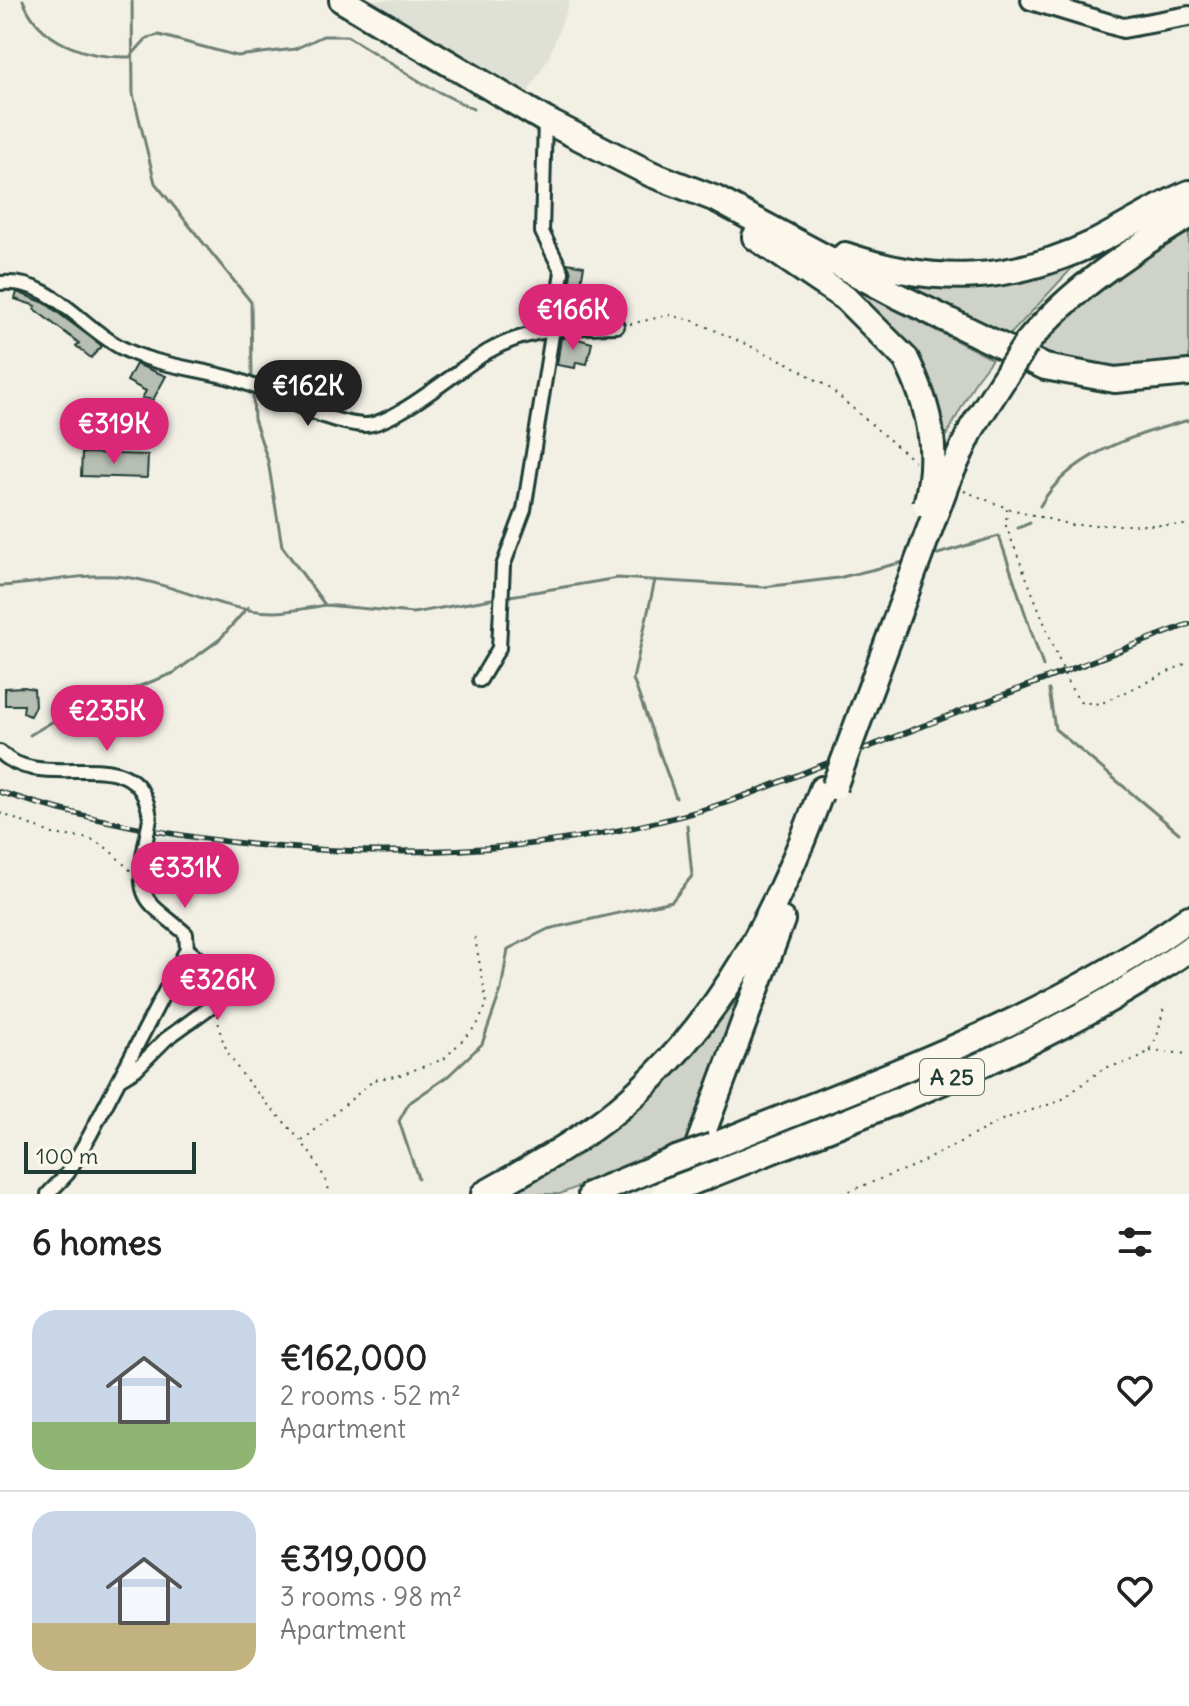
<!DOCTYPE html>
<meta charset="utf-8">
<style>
body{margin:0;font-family:Delius,sans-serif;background:#f2f2f2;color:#222;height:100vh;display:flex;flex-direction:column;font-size:30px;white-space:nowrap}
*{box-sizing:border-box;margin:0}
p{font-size:26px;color:#767676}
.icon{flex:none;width:44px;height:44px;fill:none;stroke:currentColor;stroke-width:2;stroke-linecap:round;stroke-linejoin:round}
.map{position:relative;height:1194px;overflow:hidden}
.drawer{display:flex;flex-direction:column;background:#fff;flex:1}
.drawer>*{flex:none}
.scale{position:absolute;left:24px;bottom:20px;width:172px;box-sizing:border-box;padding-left:8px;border:4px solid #1f3d34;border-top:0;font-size:22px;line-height:28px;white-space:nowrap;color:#1f3d34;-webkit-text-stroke:6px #fbf7ec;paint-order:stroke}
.price{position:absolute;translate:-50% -68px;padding:0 18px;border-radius:28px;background:#db2777;color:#fff;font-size:26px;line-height:52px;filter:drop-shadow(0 2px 4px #0008)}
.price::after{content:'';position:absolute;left:50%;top:48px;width:24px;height:18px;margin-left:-12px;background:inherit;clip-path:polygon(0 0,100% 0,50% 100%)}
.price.on{background:#222;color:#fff}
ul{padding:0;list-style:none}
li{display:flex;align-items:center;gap:24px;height:200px;padding:0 32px}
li+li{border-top:2px solid #e0e0e0}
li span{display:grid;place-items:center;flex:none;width:224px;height:160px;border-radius:24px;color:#555}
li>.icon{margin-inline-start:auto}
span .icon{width:96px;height:96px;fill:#fffc;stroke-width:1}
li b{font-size:34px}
h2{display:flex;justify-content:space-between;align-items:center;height:96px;padding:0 32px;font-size:34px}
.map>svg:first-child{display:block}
.built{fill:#e0e1d6}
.green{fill:#cfd2c8;stroke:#77887e;stroke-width:2}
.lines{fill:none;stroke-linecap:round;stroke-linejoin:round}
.stream{stroke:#6e7f75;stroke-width:3}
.building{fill:#b7beb3;stroke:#1f3d34;stroke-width:2}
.minor-casing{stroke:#1f3d34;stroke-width:18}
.secondary-casing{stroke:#1f3d34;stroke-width:24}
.motorway-casing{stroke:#1f3d34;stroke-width:30}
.path{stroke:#1f3d34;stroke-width:2;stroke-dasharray:2 6;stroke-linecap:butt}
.minor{stroke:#fbf7ec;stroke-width:12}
.secondary{stroke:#fbf7ec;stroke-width:18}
.motorway{stroke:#fbf7ec;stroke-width:24}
.rail-casing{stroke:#1f3d34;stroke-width:6}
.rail{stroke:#fbf7ec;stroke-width:3;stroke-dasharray:9;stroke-linecap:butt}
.minor-bridge-casing{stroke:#1f3d34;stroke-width:18;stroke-linecap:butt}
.motorway-bridge-casing{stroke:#1f3d34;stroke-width:30;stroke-linecap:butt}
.minor-bridge{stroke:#fbf7ec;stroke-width:12}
.motorway-bridge{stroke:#fbf7ec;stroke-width:24}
.labels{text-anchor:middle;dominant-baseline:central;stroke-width:6;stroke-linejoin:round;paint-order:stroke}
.shield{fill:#fbf7ec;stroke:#61756b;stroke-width:2}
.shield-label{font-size:22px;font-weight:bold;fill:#1f3d34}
</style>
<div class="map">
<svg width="1189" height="1194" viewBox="0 0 1189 1194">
<rect width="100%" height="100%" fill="#f2f0e5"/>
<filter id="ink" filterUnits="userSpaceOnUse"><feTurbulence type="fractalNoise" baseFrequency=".0125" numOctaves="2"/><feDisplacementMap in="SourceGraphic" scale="16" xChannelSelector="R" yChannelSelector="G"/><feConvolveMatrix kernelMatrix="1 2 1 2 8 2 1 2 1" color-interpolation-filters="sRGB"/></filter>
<g filter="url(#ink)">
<path class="built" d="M371,0H570L549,57L527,94Z"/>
<path class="green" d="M1189,222V365C1121,372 1095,373 1029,350L1055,319Z
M1097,247L1074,266L1006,339L856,264L910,279Z
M820,271L992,359L976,380L939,450C938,350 889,331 820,271Z
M756,973L690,1135L682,1145L560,1194H510C613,1135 688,1073 756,973Z"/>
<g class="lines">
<path class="stream" d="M23,0C39,43 87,58 130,57L147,38L159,35L237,56L295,49L323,36H347L427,86L473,109
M132,0L133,94L155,183L251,302L252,376
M253,396L254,419L268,461L282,546L325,605L413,613L497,598
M1040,506C1069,454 1134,435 1189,420
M1018,528L1030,523
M931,556L999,536L1043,666
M655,580L633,679L676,798
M0,586C40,584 73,574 115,576C170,580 221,613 276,612C292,611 309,608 325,605
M504,597L618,578L764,587L838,578L908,561
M1049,690L1055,729L1179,833
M30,735L62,716L174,673L220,639L248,607
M418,1178L399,1121L409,1103L447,1077L482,1044L501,990L508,949L548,929L672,901L692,876L687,825"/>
</g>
<path class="building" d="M567,263L584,266L575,316L565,317L571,273Z
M17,292L45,303L102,346L91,358L76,346L79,343L34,309L36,306L15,299Z
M578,337V339L592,343L587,364L576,362L575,368L557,365L561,338Z
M136,364L166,376L153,400L142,398L146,391L127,381Z
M82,453L148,455L147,478L81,476Z
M24,687L34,689L35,706L30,716L23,713L24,705H5V688Z"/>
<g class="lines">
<defs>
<path id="minor" d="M0,283C51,278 79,325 120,347C153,365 195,368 231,378C275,391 316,421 363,425C392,427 460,368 487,352C528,328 572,327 617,326
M480,680L499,648L503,566L524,510L562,272L542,232L545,120
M0,752C45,797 140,733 150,818
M121,1078L136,1069L166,1039L217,1002L222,978L187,949
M48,1194L68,1173L90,1135L187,949L186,934C150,902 135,903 144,851"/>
<path id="secondary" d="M1031,0L1123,28L1189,16"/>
<path id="motorway" d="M342,0L545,120L651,174L716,199L894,294L1045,367L1115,380L1189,373
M755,237L845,298L906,359
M845,255C934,286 1010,283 1096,242C1128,226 1156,207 1189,193
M1026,344C1069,291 1129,251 1189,216
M713,1146C875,1079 1047,1022 1189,918
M692,1162L782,920
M703,1178C869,1111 1041,1053 1189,949
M484,1194C530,1168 577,1143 618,1109C721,1023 777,913 822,789
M591,1194L676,1159"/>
</defs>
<use href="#minor" class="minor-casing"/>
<use href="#secondary" class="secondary-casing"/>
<use href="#motorway" class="motorway-casing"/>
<path class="path" d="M630,324L669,315L694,321L790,364L828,387L914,461
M964,491L1007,508L1071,525H1189
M1007,509L1006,526L1068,683L1080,702L1100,704L1189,662
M0,813L53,834L91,839L108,849L131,871
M218,1015C219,1082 313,1127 330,1194
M1150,1051L1189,1054
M302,1141L374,1080L400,1075L444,1059L477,1025L487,1004L474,933
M842,1194L916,1165L1004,1119L1060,1101L1104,1068L1136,1060L1149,1051L1157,1037L1164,1007"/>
<use href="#minor" class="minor"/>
<use href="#secondary" class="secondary"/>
<use href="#motorway" class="motorway"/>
<defs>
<path id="rail" d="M0,792C217,862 489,874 709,808C758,793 806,771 853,753C965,710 1077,666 1189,624"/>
</defs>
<use href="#rail" class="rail-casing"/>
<use href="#rail" class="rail"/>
<defs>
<path id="minor-bridge" d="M144,851L150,818"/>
<path id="motorway-bridge" d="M906,359C930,407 940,452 926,505
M834,787L947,482L972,428L1026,344
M676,1159L713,1146
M665,1192L703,1178"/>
</defs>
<use href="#minor-bridge" class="minor-bridge-casing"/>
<use href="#motorway-bridge" class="motorway-bridge-casing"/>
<use href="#minor-bridge" class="minor-bridge"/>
<use href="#motorway-bridge" class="motorway-bridge"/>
</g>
</g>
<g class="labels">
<rect class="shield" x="920" y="1059" width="64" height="36" rx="6"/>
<g class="shield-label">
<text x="952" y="1077">A 25</text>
</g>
</g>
</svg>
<div class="scale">100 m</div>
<b class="price" style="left:573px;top:352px">€166K</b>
<b class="price on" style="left:308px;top:428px">€162K</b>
<b class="price" style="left:114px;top:466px">€319K</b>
<b class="price" style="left:107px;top:753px">€235K</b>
<b class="price" style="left:185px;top:910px">€331K</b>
<b class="price" style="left:218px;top:1022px">€326K</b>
</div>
<section class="drawer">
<h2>6 homes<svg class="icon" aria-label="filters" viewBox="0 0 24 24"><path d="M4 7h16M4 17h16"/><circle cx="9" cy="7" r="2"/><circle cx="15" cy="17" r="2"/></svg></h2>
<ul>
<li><span style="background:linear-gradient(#c9d6e8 70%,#8fb573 0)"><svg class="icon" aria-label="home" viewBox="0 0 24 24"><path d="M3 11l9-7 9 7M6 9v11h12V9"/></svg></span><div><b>€162,000</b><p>2 rooms · 52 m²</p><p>Apartment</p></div><svg class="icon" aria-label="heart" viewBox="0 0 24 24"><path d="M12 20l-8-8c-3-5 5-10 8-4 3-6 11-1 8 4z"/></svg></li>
<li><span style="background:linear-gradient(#c9d6e8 70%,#c2b280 0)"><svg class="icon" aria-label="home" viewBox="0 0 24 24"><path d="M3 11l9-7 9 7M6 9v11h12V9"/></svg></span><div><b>€319,000</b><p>3 rooms · 98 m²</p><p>Apartment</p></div><svg class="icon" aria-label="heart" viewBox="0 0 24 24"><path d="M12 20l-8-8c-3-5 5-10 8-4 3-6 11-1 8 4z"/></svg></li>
</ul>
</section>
